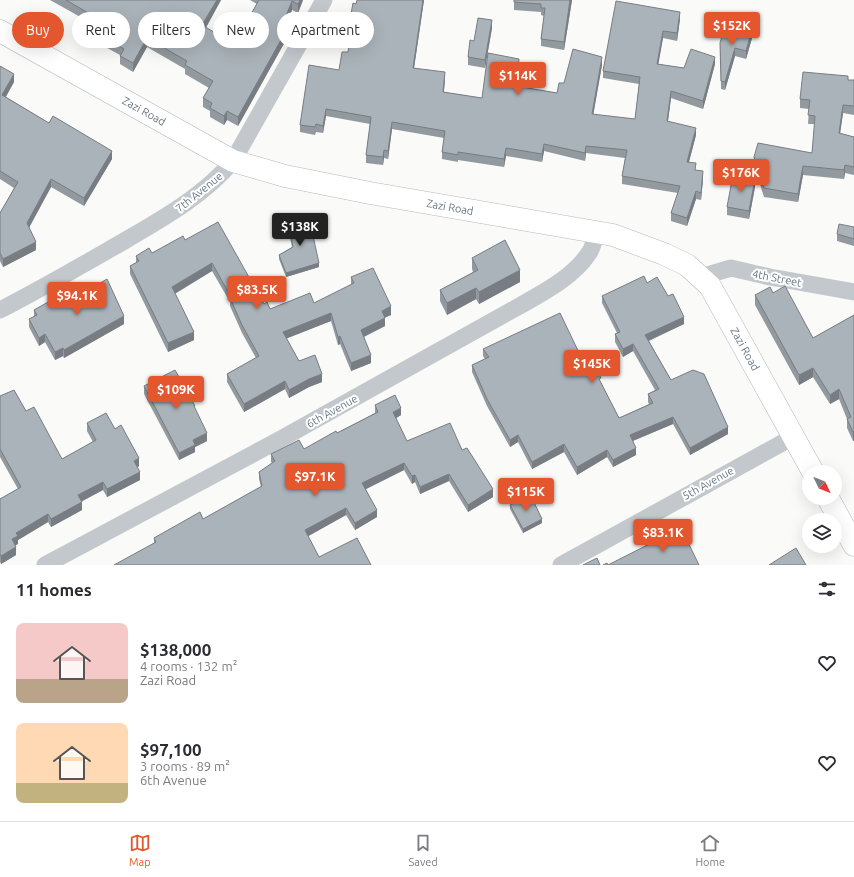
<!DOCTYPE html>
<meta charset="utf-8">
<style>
body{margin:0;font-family:Ubuntu,sans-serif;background:#f2f2f3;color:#2b2b33;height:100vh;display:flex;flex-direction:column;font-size:15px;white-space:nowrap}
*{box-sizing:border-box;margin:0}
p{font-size:13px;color:#7c7c81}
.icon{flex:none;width:22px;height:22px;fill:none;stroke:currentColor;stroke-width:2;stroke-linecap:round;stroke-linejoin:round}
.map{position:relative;height:565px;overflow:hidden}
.side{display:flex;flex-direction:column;background:#fff;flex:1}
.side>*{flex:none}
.hud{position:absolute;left:12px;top:12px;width:400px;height:36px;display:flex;gap:8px}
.needle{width:26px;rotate:133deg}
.controls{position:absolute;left:802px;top:465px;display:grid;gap:8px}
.controls a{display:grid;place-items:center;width:40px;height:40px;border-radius:50%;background:#fff;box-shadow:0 4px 16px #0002;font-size:20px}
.price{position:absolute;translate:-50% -34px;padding:0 9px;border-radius:4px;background:#e4572e;color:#fff;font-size:13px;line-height:26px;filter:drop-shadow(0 1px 2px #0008)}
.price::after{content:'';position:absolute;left:50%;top:24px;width:12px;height:9px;margin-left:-6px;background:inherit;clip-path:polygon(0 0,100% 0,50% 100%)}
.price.active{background:#222;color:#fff}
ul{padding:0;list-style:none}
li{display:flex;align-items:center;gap:12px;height:100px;padding:0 16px}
li span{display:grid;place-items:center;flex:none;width:112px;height:80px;border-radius:8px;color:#555}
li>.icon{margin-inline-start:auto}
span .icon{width:48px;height:48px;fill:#fffc;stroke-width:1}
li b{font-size:17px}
h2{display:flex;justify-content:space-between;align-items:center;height:48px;padding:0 16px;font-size:17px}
.pill{padding:0 14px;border-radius:18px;background:#fff;box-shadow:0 4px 16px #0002;font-size:14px;line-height:36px}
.pill.active{background:#e4572e;color:#fff}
.tabs{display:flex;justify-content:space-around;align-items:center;height:56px;border-top:1px solid #e1e1e2;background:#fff;font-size:11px;color:#7c7c81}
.tabs a{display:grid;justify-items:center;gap:2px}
.tabs .active{color:#e4572e}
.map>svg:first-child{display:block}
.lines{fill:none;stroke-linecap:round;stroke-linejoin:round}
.secondary-casing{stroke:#b3babf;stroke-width:23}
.street{stroke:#c3c8cc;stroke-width:17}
.secondary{stroke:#fff;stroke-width:22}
.wall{fill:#929a9f}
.shaded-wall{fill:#777d82}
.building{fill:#aab3b9;stroke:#777d82}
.labels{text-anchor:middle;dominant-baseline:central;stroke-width:4;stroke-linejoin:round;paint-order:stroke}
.street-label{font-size:11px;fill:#657683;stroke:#fff}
</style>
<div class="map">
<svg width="854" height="565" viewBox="0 0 854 565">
<rect width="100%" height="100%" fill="#fafaf8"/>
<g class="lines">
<defs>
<path id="secondary" d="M0,31L233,161L285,176L370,193L613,235L664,254L687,265L710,286L813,472
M828,498L854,545"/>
</defs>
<use href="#secondary" class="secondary-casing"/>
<path class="street" d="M701,277L731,268L770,277L854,292
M0,310C43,288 84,264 126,240C165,217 203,196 233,161L324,0
M45,565L279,440L523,304C546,291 574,276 589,253C593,248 594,239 597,233
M561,565L793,437"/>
<use href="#secondary" class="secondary"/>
</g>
<path class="wall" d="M50,0H221L206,28L234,44L257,4L250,0H303L298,13L292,10L284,30L286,40L238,126L227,120L224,125L210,117V111L203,107V98L209,88L185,74V69L147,47L133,72L120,64V55L100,44V28Z
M424,0L414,68L445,79L444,92L482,98L519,67L517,86L557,93L564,83L602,65L593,115L635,119L639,84L603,78V71L680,19L677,41L663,38L658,64L684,68L715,64L703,109L671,98L668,121L696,135L689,162L703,179L701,200L696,199L687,226L671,221V213L678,193L622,184V176L625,158L586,153L585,161L544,151L542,162L506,156L504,167L458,160V162L442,159V152L444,138L392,129L388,159L384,158L383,165L366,163V155L370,124L326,116L323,133L316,132L315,135L300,132V125L339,70L348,52L353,27L350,26V19L356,4Z
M514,0H572L564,50L541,46V39L544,16L541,15V12L514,10Z
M492,28L485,68L468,65V57L474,41Z
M752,38L746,59L735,56L725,90L721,89L720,43Z
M0,66L14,82L6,97L49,123L112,159L84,206L51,187L29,228L36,250L3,267L0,261V213L14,188L0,179Z
M848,80H854V115L843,113L840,133L854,137V175L845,173L844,179L803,175L798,202L764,197L754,166V157L812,153L815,124H808L809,109L800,108V99Z
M755,187L749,219L727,215V207Z
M288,223L319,267L286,277L279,259V255L292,247L288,227Z
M854,227V246L837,241V234Z
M185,240L264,304L270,309L314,303L351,285V277L391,315L385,317V326L364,337L371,363L351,371L340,344L338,345L331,321L286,338L299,361L322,382L309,387L289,398L285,389L244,412L227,382V374L256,358L242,333L230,306V302L212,271L175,294L194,340L168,352L130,274V266L136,263V256L152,253Z
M472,258L520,282L479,304L476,299L447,315L440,301V290L473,272L472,269Z
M647,283L684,324L649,341L671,380L728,434L690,455L673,424L633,441L636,455L613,467L607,457L577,475L564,452L532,469L518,442L510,447L487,406L472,372V365L485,359L483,356V349L582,359L601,383L619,418L649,404L648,402V394L655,390L633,351L623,357L615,342V334L617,333L602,303V296Z
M85,292L124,324L64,358L63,356L55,360L45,342L39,346L29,327V319L34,317V310L50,306Z
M773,293L813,338L854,315L853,441L847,428V419L839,399L830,404L813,377L799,385L755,305V295Z
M144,386L195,410L207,441L195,447V452L179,460L144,394Z
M0,396L26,411L62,459L93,442L87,431V423L115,429L139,466L137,467L140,480L107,497L103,490L81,502L82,510L51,527L48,522L18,540V544L15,545L16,555L1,564L0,562V499L18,489L0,457Z
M375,405L401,415L396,418L407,441L462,450L493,497L468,512L449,481L420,494L415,482L412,484L404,470L366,489L377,517L355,530L346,515L308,536L319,557L154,543V538L203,519L261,487L259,479V472L272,463L271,462V454L304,449L337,433L375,413Z
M510,505L542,523L523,533L510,509Z"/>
<path class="shaded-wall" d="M217,0H221L202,34V25Z
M300,0H303L298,13V4Z
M423,0H424L413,75V68Z
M570,0H572L564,50V42Z
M292,1V10L281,37V28Z
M680,12V19L677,41V33Z
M492,20V28L485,68V60Z
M752,30V38L746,59V51Z
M286,31V40L238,126V117Z
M663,31V38L657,72V64Z
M147,38V47L133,72V63Z
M735,48V56L725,90V82Z
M602,57V65L592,122V114Z
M715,57V64L703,109V101Z
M519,59V67L516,93V86Z
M445,72V79L443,99V92Z
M14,74V82L2,103V95Z
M671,91V98L667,128V121Z
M843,105V113L839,141V133Z
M326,109V116L323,133V126Z
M227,111V120L224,125V116Z
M392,122V129L388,159V151Z
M696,128V135L687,169V162Z
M544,144V151L542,162V154Z
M586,146V153L585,161V153Z
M506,148V156L504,167V159Z
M384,150V158L383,165V157Z
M112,151V159L84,206V198Z
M845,165V173L844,179V170Z
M803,166V175L798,202V194Z
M703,171V179L701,200V193Z
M51,179V187L27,231V223Z
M755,179V187L749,219V211Z
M696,191V199L687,226V218Z
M36,242V250L3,267V259Z
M212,263V271L172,295V287Z
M319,263V267L286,277V273Z
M520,270V282L479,304V292Z
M476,288V299L447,315V303Z
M391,306V315L382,319V311Z
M331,313V321L283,340V332Z
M124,316V324L64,358V350Z
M684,317V324L645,342V335Z
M385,318V326L361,338V330Z
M194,332V340L168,352V343Z
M45,334V342L39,346V338Z
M340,336V344L338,345V337Z
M633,344V351L623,357V349Z
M63,348V356L55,360V352Z
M371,355V363L351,371V363Z
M813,368V377L799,385V375Z
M322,374V382L309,387L289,398V390L309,379Z
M285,381V389L244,412V404Z
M839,389V399L830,404V395Z
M401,408V415L393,420V412Z
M673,417V424L630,442V435Z
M728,427V434L690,455V448Z
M854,431V441H853V432Z
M207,433V441L195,447V452L179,460V453L193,440Z
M518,435V442L510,447V440Z
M564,444V452L532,469V462Z
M636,448V455L613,467V460Z
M607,450V457L577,475V467Z
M139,458V466L134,469V461Z
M404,463V470L362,491V483Z
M140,472V480L107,497V489Z
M449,474V481L420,494V487Z
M415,475V482L412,484V476Z
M103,482V490L78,503V495Z
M493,489V497L468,512V505Z
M82,502V510L51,527V519Z
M346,508V515L305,538V530Z
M377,510V517L355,530V523Z
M48,514V522L18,540V544L12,547V539L16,533Z
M542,519V523L523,533V529Z
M16,547V555L1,564V556Z"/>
<path class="building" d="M66,0H217L202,25L234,44L259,0H300L298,4L292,1L281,28L286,31L238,117L227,111L224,116L210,108L212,103L203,98L213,81L185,65L187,61L147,38L133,63L120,56L124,49L100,35L103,29L100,28L104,22Z
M357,0H423L413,68L445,72L443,92L482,98L488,53L519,59L516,86L557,93L559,83H564L573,49L602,57L592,114L635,119L640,77L603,71L616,1L680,12L677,33L663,31L657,64L684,68L691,49L715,57L703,101L671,91L667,121L696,128L687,162L696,163L695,170L703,171L701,193L696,191L687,218L671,213L680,186L622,176L627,150L586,146L585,153L544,144L542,154L506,148L504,159L458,152V155L442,152L445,131L392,122L388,151L384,150L383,157L366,155L371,117L326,109L323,126L316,124L315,127L300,125L309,65L339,70L342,52H348L354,19H350L353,3L356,4Z
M514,0H570L564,42L541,39L545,8H541V4L514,2Z
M478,18L492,20L485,60L468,57L470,40L474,41Z
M726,23L752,30L746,51L735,48L725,82L721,81L720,43Z
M0,66L14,74L2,95L49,123L53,116L112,151L84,198L51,179L27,223L36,242L3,259L0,253V213L18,182L0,171Z
M803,72L848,76V80H854V106L843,105L839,133L854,137V167L845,165L844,170L803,166L798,194L764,188L754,157L758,143L812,153L815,116L808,115L810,100L800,99Z
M733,175L755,179L749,211L727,207Z
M309,218L319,263L286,273L279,255L293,247L288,223Z
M218,222L264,304L267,302L270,309L310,293L314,303L354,283L351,277L373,268L391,306L382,311L385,318L361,330L371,355L351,363L340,336L338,337L331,313L283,332L299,361L315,355L322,374L309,379L289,390L285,381L244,404L227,374L259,356L242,325L230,298L231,297L212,263L172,287L194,332L168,343L130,266L139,261L136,256L149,248L152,253L183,236L185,240Z
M839,224L854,227V239L837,234Z
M505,240L520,270L479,292L476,288L447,303L440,290L478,270L472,258Z
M644,276L647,283L657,277L668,296L673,294L684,317L645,335L671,380L693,370L704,374L728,427L690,448L673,417L630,435L636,448L613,460L607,450L577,467L564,444L532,462L518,435L510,440L487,399L472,365L489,357L483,349L560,313L582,359L589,355L601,378L599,379L619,418L653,403L648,394L659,389L633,344L623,349L615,334L620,332L602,296Z
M107,279L124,316L64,350L63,348L55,352L45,334L39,338L29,319L37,315L34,310L48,302L50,306L83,287L85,292Z
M785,286L813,338L854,315V431L853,432L847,419L851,417L839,389L830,395L813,368L799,375L755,295L770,287L773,293Z
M175,370L195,406H194L207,433L193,440L195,445L179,453L144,386Z
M14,390L26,411L34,407L62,459L96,440L87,423L106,413L115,429L121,425L139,458L134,461L140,472L107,489L103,482L78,495L82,502L51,519L48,514L16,533L18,536L12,539L16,547L1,556L0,554V499L21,487L0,449V396Z
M395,395L401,408L393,412L407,441L450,423L462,450L467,448L493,489L468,505L449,474L420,487L415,475L412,476L404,463L362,483L377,510L355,523L346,508L305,530L319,557L357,538L371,565H114L156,542L154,538L200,512L203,519L262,486L259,472L275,461L271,454L299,440L304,449L336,431L337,433L378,412L375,405Z
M530,494L542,519L523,529L510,505Z
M681,528L699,565H608Z
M796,548L806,565H769Z
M597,558L600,565H583Z
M607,563L608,565H603Z"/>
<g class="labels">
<g class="street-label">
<text transform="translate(144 111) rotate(29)">Zazi Road</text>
<text transform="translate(199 192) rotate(-39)">7th Avenue</text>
<text transform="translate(450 207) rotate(10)">Zazi Road</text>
<text transform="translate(777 278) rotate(11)">4th Street</text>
<text transform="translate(745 349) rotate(61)">Zazi Road</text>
<text transform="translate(332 411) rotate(-29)">6th Avenue</text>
<text transform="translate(708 483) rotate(-29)">5th Avenue</text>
</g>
</g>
</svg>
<div class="controls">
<a><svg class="needle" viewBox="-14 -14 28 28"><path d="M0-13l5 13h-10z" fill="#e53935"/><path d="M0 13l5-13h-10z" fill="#7c7c81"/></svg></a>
<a><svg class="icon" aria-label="layers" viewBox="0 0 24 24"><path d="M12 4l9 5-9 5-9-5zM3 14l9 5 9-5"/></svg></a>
</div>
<b class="price" style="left:732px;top:46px">$152K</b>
<b class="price" style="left:518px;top:96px">$114K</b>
<b class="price" style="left:741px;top:193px">$176K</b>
<b class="price active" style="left:300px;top:247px">$138K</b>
<b class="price" style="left:257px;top:310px">$83.5K</b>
<b class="price" style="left:77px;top:316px">$94.1K</b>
<b class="price" style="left:592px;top:384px">$145K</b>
<b class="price" style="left:176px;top:410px">$109K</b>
<b class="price" style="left:315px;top:497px">$97.1K</b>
<b class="price" style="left:526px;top:512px">$115K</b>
<b class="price" style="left:663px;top:553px">$83.1K</b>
<div class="hud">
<a class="pill active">Buy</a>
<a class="pill">Rent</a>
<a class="pill">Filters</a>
<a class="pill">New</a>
<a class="pill">Apartment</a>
</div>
</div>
<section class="side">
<h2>11 homes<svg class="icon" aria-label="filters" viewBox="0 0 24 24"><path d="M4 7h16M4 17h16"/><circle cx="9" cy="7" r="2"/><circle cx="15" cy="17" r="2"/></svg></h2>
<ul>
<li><span style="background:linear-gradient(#f6c9c9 70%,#b9a48a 0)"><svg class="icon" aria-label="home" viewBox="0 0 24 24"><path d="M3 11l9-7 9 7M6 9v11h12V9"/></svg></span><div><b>$138,000</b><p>4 rooms · 132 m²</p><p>Zazi Road</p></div><svg class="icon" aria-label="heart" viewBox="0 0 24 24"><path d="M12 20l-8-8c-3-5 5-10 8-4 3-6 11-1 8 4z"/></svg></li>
<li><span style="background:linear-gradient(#ffd9b3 75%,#c2b280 0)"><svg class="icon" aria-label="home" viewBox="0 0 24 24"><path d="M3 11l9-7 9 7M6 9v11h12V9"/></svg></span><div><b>$97,100</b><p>3 rooms · 89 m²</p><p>6th Avenue</p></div><svg class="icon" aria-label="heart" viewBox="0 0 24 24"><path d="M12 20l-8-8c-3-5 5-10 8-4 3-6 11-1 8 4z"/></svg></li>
</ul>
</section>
<nav class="tabs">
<a class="active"><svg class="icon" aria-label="map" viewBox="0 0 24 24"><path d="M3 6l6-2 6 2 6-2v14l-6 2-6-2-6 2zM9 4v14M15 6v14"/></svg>Map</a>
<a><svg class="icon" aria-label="saved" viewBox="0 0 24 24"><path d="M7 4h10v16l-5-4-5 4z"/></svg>Saved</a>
<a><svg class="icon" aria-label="home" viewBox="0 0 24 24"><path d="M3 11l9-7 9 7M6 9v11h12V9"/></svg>Home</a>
</nav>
